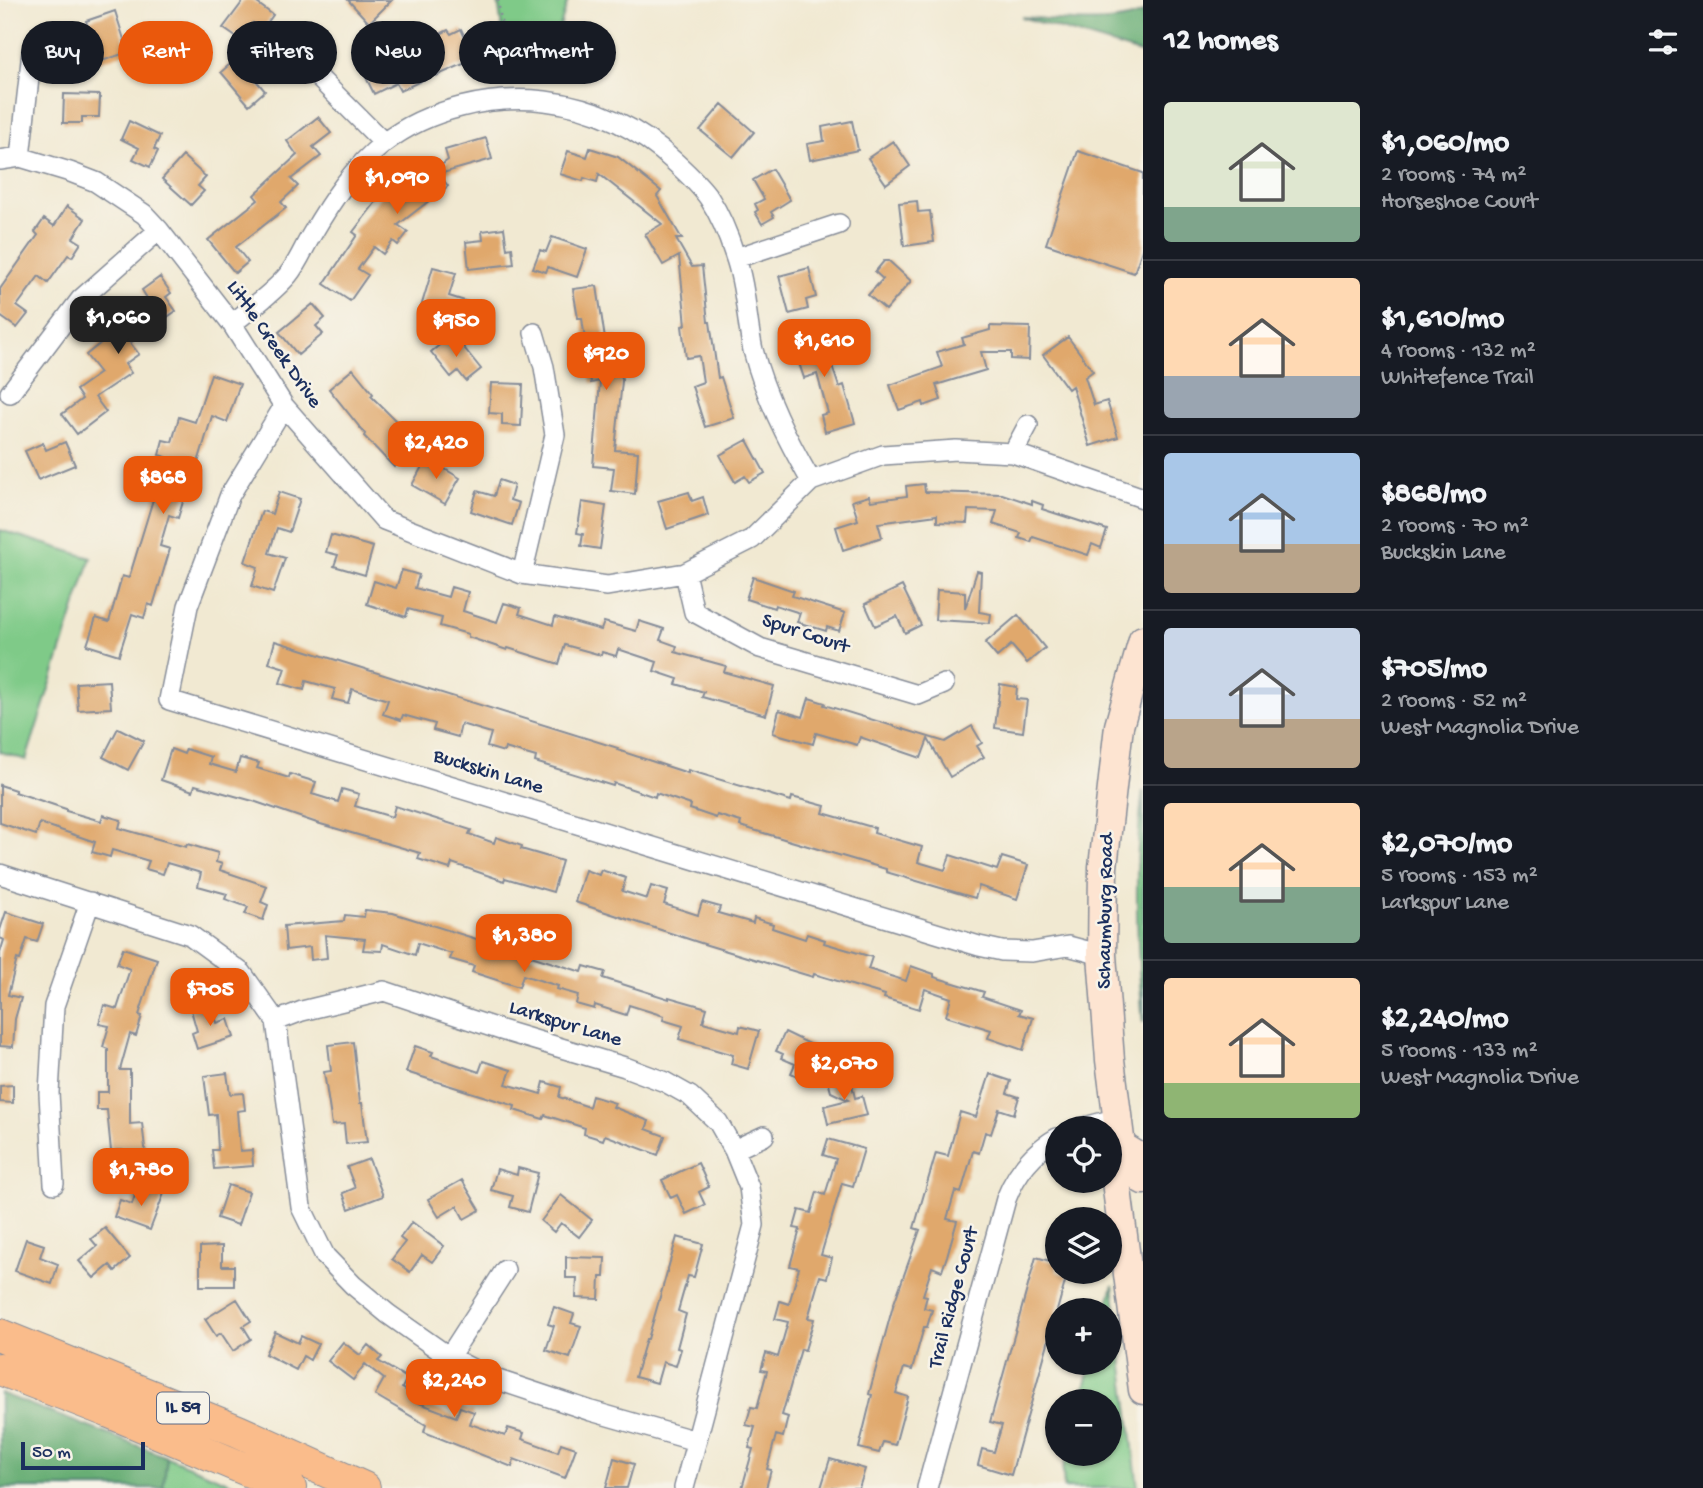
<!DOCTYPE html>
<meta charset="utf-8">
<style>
body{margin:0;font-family:"Gochi Hand",sans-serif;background:#242831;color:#f1f3f6;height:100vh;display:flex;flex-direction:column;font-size:26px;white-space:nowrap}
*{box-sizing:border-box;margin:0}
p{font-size:23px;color:#9ea1a6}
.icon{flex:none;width:38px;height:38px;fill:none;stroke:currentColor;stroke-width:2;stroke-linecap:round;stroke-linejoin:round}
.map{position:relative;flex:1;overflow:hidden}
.drawer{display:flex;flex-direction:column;background:#171b24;width:560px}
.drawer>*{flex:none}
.hud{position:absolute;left:21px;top:21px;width:665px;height:63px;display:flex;gap:14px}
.buttons{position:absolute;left:1045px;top:1116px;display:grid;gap:14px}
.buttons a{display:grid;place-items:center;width:77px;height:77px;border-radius:50%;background:#171b24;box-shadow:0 2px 5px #0004;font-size:35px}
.scale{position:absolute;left:21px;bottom:18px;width:124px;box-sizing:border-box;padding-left:7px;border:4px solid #1b2f5e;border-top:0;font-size:19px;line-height:24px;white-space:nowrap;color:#1b2f5e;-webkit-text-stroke:5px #f7f3e8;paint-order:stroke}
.price{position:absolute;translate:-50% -60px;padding:0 16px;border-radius:14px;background:#ea580c;color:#fff;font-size:23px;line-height:46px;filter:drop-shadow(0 2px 4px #0008)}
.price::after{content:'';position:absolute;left:50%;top:42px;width:21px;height:16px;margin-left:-10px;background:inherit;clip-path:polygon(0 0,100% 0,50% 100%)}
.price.selected{background:#222;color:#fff}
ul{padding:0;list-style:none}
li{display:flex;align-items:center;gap:21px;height:175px;padding:0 21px}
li+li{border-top:2px solid #363941}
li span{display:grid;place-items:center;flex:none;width:196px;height:140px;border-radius:7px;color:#555}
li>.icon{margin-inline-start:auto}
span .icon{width:84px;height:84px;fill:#fffc;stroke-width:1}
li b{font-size:30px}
h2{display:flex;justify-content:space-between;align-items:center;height:84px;padding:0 21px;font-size:30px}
.chip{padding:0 24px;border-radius:32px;background:#171b24;box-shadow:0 2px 5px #0004;font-size:24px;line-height:63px}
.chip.selected{background:#ea580c;color:#fff}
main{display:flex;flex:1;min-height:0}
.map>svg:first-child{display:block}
.green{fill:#7fca88;stroke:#4d7c73;stroke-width:2}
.forest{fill:#67ae74;stroke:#416e69;stroke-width:2}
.building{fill:#e0a86c}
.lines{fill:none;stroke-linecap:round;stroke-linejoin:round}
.street-casing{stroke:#868c98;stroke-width:22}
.secondary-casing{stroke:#868c98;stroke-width:31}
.primary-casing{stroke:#868c98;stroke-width:34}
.path{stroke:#868c98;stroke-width:2.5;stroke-dasharray:2 5;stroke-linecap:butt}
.street{stroke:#fff;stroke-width:19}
.secondary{stroke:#fde4d1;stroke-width:28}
.primary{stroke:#fabc8b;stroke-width:32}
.labels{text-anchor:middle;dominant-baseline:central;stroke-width:5;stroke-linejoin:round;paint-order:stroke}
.shield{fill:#f7f3e8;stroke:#5d6a87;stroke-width:2}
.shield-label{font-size:19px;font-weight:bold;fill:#1b2f5e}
.street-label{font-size:21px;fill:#1b2f5e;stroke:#f7f3e8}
</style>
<main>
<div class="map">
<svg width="1143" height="1488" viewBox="0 0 1143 1488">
<rect width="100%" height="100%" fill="#f7f3e8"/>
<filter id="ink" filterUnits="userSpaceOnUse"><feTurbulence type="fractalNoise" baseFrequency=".0143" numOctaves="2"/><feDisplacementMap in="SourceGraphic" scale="14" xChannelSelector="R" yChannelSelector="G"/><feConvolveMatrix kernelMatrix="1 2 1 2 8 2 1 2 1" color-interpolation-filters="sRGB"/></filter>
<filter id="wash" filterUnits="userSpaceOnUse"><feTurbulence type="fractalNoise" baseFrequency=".00686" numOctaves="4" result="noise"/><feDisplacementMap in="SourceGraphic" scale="28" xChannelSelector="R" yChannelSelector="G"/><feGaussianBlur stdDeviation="1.57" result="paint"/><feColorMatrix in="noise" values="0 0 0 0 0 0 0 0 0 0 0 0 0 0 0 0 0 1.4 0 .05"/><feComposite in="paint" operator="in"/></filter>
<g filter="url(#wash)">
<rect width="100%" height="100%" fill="#f1e9d2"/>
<path class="green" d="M498,0H568L546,74L509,81Z
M0,530L91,558L26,760L0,752Z
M1143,791V1023C1137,950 1133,864 1143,791Z
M1113,1285L1138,1488H1064L1063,1470L1067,1454H1110V1402H1081L1092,1363H1110V1311H1106Z
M167,1457L243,1488H163Z"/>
<path class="forest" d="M1143,13V54L1021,17C1056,19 1111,28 1143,13Z
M0,1393L167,1457L163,1488H0Z"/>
<g id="blocks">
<path class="building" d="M244,0H253L273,15L262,30L253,23L240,40L223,28Z
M348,0H392L369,23Z
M115,11L128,52L99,62L86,21Z
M461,29L475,59L436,76L435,74L400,91L396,83L374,94L359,63L396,45L403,57L438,41L436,36L448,30L451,34Z
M237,58L265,91L249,105L221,72Z
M64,94L100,95L99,117H82V123H63Z
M722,104L754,132L733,157L700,130Z
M318,117L331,133L313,147L321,156L291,179L298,186L281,202L286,208L236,247L248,262L235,273L208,240L258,200L254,195L297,155L287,141Z
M129,121L160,136L154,149L158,151L150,167L133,159L139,148L121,139Z
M852,121L858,150L810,160L807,144L824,141L822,127Z
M486,138L492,159L439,174L448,186L398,225L408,232L398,245L393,241L383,254L374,247L358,269L368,275L350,301L324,284L357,235L353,232L379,198L415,170L422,180L448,160L445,150Z
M893,141L910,166L886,184L868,158Z
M590,148L618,157L661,191L657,196L682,239H676L692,267L702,266L708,322H710L718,378L721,377L734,418L705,427L692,386L703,382L699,356L686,358L682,326L686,325L679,256L663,265L645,234L662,224L599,174L597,182L584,178L583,181L560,174L568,151L587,157Z
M1078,151L1143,173V247L1134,273L1046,244Z
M183,156L206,177L198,186L204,191L191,205L162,179Z
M772,169L790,200L771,212L774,217L762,224L755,212L758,210L755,204L764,199L753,180Z
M917,201L918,212L930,211L934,242L904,246L899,203Z
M67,206L85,219L73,238L81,243L72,257L68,255L48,283L39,276L17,306L28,314L17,328L0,316V289L38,235L35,232L44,219L54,226Z
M504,228L507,249L512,248L514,264L469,269L466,242L483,240L482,231Z
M552,237L587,249L577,277L548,267L546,272L533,268L540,250L546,252Z
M884,261H889L911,281L886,310L868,295L883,279L875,272Z
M433,267L456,273L449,296L468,302L463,319L421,307Z
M809,268L816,297L806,300L808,309L789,314L779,276Z
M160,277L171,293L166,297L176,311L130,343L139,354L125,364L131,373L95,397L106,412L77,434L62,414L82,399L76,390L100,373L86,355L150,303L142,290Z
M597,286L605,339L617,337L622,381L615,450L638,452L635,494L611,491L614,468L593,466L600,381L591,383L582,318H578L573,289Z
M313,304L325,318L316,326L323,334L298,355L279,332Z
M990,326L1030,327L1029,360L1011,359V352H981L986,370L936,385L941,400L924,406L923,402L899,410L890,385L942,367L937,352L964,344L962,338L990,330Z
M820,329L839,387L844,385L855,423L825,432L821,415L828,413L817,374L804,378L791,339Z
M453,334L481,369L466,381L458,371L451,377L431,352Z
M1068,337L1093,371L1085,377L1094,405L1107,401L1118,437L1090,446L1072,386L1068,389L1043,355Z
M353,369L373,394L371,396L403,428L394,437L408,452L394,467L364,436L365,434L329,389Z
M211,374L240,384L227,422L212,416L197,466H194L178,518L169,515L160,546L170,549L153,606L148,604L144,618L132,614L119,655L87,645L96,618L109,622L122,576L129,578L166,457L159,455L163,440L172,442L179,417L195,422Z
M491,383L523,384L521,426L502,425V414L489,413Z
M747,440L765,473L749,482L745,476L735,482L720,455Z
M65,442L75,465L38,480L25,451L43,443L46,450Z
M425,461H431L460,478L445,504L412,485Z
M499,480L514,485L510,500L519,503L512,525L471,511L477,491L494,496Z
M924,484L925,492L1002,494L1032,504V501L1043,505L1042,509L1107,530L1101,548L1092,544L1088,555L1033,537L1031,542L1019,538L1021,533L993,524L997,511L968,510L967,523L937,522V515L878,523L882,537L843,550L836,527L858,520L852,501L869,496L871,501L907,496L906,486Z
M279,492L300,499L289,532L277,528L269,553L285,558L273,593L252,586L258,567L245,562L262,511L272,514Z
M689,492L692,501L703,497L708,515L667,529L658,501Z
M582,502L606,506L600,549L581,546L583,534L577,533Z
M331,535L373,547L365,575L334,566L338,555L326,552Z
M402,570L419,575L415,588L448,597L451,587L468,592L463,611L497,622L504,603L521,608L519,614L553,625L555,617L601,630L604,622L636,631L639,621L664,629L660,640L677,646L675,652L726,666L724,672L774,686L766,715L702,697L704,692L676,684L678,679L654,671L657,662L618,649L616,656L602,652L601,655L565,645L559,664L508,648L507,650L468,637V634L440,626L442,618L408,609L406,617L367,604L374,581L396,588Z
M977,571L981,572L979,612L991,614L990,623L935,620L937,590L965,592V609Z
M753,577L794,591L792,596L845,613L839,631L827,627L826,631L797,622L800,613L775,605L774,608L746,599Z
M902,586L921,625L905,633L897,616L875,626L865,604Z
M1018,615L1045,648L1027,663L1011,645L997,657L985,643Z
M275,641L618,748L617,750L688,773V770L791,801L792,797L825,806L823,813L875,828L874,833L922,847L918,862L945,870L950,855L997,870L1002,857L1028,865L1017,899L979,886L975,898L886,872V869L740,826L741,822L717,815L716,818L690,809L691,805L656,793L655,797L614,783L613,786L535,762L536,757L505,748L504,752L487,747L491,733L461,724L458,737L433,730L435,724L403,715L401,720L383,714L388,700L352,689L348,703L332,699L335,689L306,681L304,690L280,683L285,668L269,663Z
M109,681L111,708L78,710L76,683Z
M1000,684L1017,687L1016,699L1027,700L1023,732L995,728Z
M809,698L825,703L824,705L945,742L972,726L982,743L977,746L984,757L950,777L928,739L921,758L860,737L857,745L816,733L813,744L773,733L779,710L803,717Z
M118,728L144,741L128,770L103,757Z
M171,749L184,754L186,749L211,757L209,764L236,772L240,758L259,763L257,768L289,778L290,774L316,782L312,794L338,802L342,789L359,794L355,806L392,817L395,806L471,830L469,834L494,843L496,837L522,846L521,849L562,861L553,892L505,878L504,881L452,863L450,869L418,859L420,853L317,823L253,801L195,785L193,791L161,780Z
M0,785L15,790V792L66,809V811L101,821L103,815L121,820L119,828L186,847L187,844L218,853L216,862L222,864L220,870L267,886L261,902L268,905L263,920L245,914L248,907L225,899L227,894L198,886L201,873L167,863L163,874L146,869L149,861L112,850L110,857L92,852L95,842L40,823L36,835L0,823Z
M585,870L599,875L601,870L626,878L622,891L647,899L651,886L668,891L664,904L698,915L702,902L720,907L718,913L753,923L754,918L773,924L772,928L805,939L807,934L825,940L824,943L872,957L868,969L906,981L911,966L934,974V977L984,992L982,997L1021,1010L1019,1014L1033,1018L1023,1050L988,1038L991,1030L946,1016L951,998L925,989L919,1009L884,998L885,995L814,974L813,977L707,945L575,902Z
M365,910L393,913L582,972L584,966L605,972L603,978L669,999V997L707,1008L703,1022L739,1032L740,1026L759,1031L748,1069L731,1064L733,1055L679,1039L683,1026L663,1020L664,1016L629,1005L626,1015L595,1005L594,1009L576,1004L578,995L557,989L558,986L523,975L519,987L472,972L474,966L450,959L452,954L418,943L415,955L383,944L382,951L363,950L365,939L325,935L327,958L311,960L310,947L286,950L284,926L344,921L345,915L364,917Z
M6,912L43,924L37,942L27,939L20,960L17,959L8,995L21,998L15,1019L13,1047L0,1046V953L4,940L0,938V930Z
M123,948L157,959L139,1015L142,1016L136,1036L130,1034L120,1070H130V1124L142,1123L147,1164L124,1167L122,1150L111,1151L107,1110H97V1092H108V1049L103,1047L109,1026L99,1024L104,1005L117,1009L130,969L117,964Z
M211,1004L217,1023L228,1019L234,1037L197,1049L192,1033L197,1031L191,1010Z
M785,1032L816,1047L808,1063L814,1066L807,1081L791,1073L795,1064L781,1058L783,1054L776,1051Z
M353,1042L360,1103H362L367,1142L346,1144L344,1124L332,1125L324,1072L331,1071L328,1045Z
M415,1046L433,1052L431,1056L479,1072L483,1061L511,1070L506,1084L541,1094L544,1082L561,1087L559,1097L589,1107L592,1096L615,1103L613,1107L649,1121L646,1129L665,1136L658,1155L605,1135L603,1140L584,1134L585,1128L545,1115L543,1119L514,1110L515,1106L406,1072Z
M227,1073L230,1094L243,1093L245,1110L237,1111L240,1151L252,1150L253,1166L214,1169L212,1150H218L216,1114L209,1115L204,1076Z
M990,1074L1011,1081L1007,1093L1019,1097L1014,1114L999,1109L991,1134L985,1132L979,1153L973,1151L961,1193L955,1191L947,1219L957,1221L947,1256L942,1271L932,1267L923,1295L927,1296L924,1308L932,1310L927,1327H924L912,1370L904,1368L896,1393L908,1397L895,1445L883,1442L879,1453L859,1448L872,1395L869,1394L893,1306L920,1230L914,1228L936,1153L948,1156L960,1112L976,1117Z
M850,1076L855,1098L862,1096L867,1115L828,1124L824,1106L848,1100L831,1092L828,1081Z
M13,1085V1103L0,1102V1086Z
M828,1139L864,1149L853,1186L842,1183L821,1255L832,1258L827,1278L820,1276L808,1318L814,1319L805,1350L801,1349L782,1415L788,1417L783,1437L776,1435L767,1469L771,1470L766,1488H742L753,1449L749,1448L755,1427L746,1425L751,1407L757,1408L767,1371L761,1370L766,1353L778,1357L788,1322L775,1319L780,1301L789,1304L799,1268L790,1266L800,1229L794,1228L799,1210L811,1213L817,1192L825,1195L836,1159L823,1155Z
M369,1159L383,1196L349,1209L343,1193L355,1188L347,1167Z
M698,1163L709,1187L699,1192L705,1205L686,1214L677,1195L671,1198L662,1180Z
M518,1168L538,1173L528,1212L510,1207L513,1196L491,1190L497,1169L517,1175Z
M462,1180L480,1210L464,1219L457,1206L439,1217L428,1199Z
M139,1184L164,1193L150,1230L114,1217L120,1200L132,1204Z
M228,1185L249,1192L238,1225L217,1218Z
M561,1195L592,1220L579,1237L561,1223L554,1232L541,1221Z
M412,1222L444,1246L432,1262L422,1255L410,1272L392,1259L405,1242L400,1238Z
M105,1228L130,1258L115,1271L110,1265L94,1278L79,1261L97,1246L91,1239Z
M677,1237L703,1244L694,1277L688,1276L678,1311L686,1314L677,1348L681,1349L676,1366L663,1362L657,1383L635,1377L646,1339H648Z
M26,1239L44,1245L40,1257L58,1264L52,1284L15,1271Z
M222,1246V1266H234V1286H200V1247Z
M566,1257L605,1258L604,1277H600L599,1299L576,1298L577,1278H566Z
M1036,1257L1057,1263V1272L1067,1275L1011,1475L978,1465L982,1449L994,1452L1002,1425L990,1422Z
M237,1299L251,1321L243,1326L251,1339L233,1351L221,1333L216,1336L205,1319Z
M554,1307L574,1314L571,1323L581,1326L570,1358L546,1350L554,1326L548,1324Z
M275,1332L298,1343L301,1336L318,1344L310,1360L303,1356L296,1370L265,1354Z
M343,1342L360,1355L368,1345L382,1357L378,1361L407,1378L402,1388L418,1397L416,1402L456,1417L460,1407L474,1412L470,1424L505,1436L508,1428L524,1433L522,1439L558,1452L561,1443L576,1448L565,1478L514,1459L512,1467L424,1432L426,1425L375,1395L384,1379L365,1364L353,1380L328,1361Z
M614,1458L634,1464L627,1488H606Z
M830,1459L865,1469L859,1488H821Z"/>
</g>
</g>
<g filter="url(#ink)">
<use href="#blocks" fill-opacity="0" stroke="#868c98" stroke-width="2"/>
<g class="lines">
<defs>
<path id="street" d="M304,63L384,143
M20,157L32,52
M0,160L20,157L70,172L96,182L144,214L159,230L232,324L284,406L384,520L522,574L607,586L685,573L752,539L811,481L883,455L956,450L1013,453L1143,498
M736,258L839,224
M232,324C251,308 272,294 288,275C298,263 304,247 312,234C332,200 353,168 384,143C428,109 490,95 545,101C596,107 639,128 676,163C688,174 700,185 709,198C720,215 729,237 735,256C746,286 746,319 753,350C765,396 787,439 811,481
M10,393L81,299L159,230
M284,406L230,495L188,606L169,700L979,946L1002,951L1032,952L1068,946L1102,955
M1013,453L1028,425
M685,573L694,612L760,648L918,695L944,684
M522,574L555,435L544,367L534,333
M0,874L190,935L242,973L276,1021L301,1207L325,1256L353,1285L388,1314L449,1357L486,1376L591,1411L696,1441
M276,1021L302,1011L384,991L501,1030L625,1067L665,1082L690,1096L718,1122L734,1150L749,1187L754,1225L684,1488
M1077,1129L1118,1118
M734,1150L764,1136
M54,1184L49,1093L54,1006L90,902
M449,1357L505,1270
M927,1488L1006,1199C1016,1173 1033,1152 1057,1138"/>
<path id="secondary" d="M1143,640L1119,726L1103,867L1102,955L1110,1060L1121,1146L1114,1166L1143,1390
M1121,1146L1139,1157L1143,1180"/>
<path id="primary" d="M0,1335L238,1431L364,1488
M0,1369L110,1412L290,1488"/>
</defs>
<use href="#street" class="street-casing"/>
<use href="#secondary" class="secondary-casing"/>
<use href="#primary" class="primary-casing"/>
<path class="path" d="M498,0L510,83"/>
<use href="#street" class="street"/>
<use href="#secondary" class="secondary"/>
<use href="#primary" class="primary"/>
</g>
</g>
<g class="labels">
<rect class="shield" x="157" y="1392.5" width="52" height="31" rx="5"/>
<g class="shield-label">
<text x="183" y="1408">IL 59</text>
</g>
<g class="street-label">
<text transform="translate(273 345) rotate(55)">Little Creek Drive</text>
<text transform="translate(805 635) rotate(18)">Spur Court</text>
<text transform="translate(488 773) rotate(17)">Buckskin Lane</text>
<text transform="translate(1107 911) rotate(-89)">Schaumburg Road</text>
<text transform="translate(565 1025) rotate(17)">Larkspur Lane</text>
<text transform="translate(955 1298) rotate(-75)">Trail Ridge Court</text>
</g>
</g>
</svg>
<div class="buttons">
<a><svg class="icon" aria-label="locate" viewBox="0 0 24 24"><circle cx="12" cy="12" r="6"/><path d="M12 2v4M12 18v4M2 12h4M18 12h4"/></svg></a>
<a><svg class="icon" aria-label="layers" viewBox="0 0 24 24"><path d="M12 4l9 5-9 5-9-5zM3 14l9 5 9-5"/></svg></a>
<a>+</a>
<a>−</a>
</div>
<div class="scale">50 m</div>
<b class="price" style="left:397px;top:216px">$1,090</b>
<b class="price selected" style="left:118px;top:356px">$1,060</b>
<b class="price" style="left:456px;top:359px">$950</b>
<b class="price" style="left:824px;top:379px">$1,610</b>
<b class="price" style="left:606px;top:392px">$920</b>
<b class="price" style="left:436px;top:481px">$2,420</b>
<b class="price" style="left:163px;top:516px">$868</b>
<b class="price" style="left:524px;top:974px">$1,380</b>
<b class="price" style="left:210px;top:1028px">$705</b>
<b class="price" style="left:844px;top:1102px">$2,070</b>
<b class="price" style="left:141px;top:1208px">$1,780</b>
<b class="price" style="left:454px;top:1419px">$2,240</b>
<div class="hud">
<a class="chip">Buy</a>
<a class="chip selected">Rent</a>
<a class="chip">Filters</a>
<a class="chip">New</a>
<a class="chip">Apartment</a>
</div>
</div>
<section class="drawer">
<h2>12 homes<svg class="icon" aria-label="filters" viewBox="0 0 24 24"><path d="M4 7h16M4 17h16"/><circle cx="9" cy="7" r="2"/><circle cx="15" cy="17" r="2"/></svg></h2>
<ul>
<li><span style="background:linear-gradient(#dfe7d0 75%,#7fa58c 0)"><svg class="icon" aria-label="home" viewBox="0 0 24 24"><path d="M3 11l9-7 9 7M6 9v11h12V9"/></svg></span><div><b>$1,060/mo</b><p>2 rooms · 74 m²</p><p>Horseshoe Court</p></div></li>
<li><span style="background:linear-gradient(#ffd9b3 70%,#9aa5b1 0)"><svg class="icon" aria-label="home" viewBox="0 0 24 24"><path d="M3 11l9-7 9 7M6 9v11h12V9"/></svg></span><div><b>$1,610/mo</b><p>4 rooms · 132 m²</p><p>Whitefence Trail</p></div></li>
<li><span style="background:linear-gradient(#a9c7e8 65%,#b9a48a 0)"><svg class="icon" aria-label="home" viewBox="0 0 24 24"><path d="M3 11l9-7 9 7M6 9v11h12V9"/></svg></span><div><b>$868/mo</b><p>2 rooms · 70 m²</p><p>Buckskin Lane</p></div></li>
<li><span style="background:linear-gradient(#c9d6e8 65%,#b9a48a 0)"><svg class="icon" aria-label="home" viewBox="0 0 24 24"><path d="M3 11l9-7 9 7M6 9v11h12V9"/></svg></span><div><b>$705/mo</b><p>2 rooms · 52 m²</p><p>West Magnolia Drive</p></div></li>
<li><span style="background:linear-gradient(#ffd9b3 60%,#7fa58c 0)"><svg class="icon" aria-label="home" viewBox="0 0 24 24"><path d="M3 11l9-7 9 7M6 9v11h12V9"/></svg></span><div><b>$2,070/mo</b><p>5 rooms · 153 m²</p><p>Larkspur Lane</p></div></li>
<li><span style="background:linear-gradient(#ffd9b3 75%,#8fb573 0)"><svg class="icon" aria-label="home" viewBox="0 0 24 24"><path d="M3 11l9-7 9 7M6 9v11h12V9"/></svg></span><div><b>$2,240/mo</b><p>5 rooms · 133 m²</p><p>West Magnolia Drive</p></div></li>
</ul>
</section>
</main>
